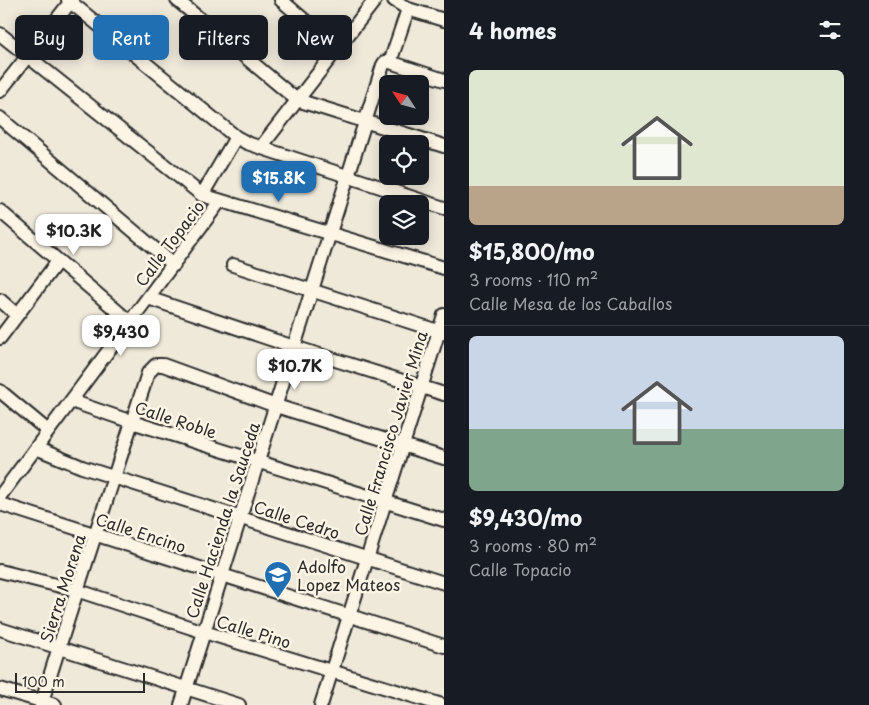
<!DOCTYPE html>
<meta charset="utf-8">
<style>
body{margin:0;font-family:"Playpen Sans",sans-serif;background:#242831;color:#f1f3f6;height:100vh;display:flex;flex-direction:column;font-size:19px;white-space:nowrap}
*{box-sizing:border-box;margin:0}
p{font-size:16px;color:#9ea1a6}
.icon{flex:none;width:28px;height:28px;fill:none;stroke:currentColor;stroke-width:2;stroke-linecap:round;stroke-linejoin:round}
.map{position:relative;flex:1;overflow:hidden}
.details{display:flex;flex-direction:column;background:#171b24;width:425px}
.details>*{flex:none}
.banner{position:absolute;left:15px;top:15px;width:354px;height:45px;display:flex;gap:10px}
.needle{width:32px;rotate:306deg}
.controls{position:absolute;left:379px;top:75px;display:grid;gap:10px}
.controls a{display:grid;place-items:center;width:50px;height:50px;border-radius:8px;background:#171b24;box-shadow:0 2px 12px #0003;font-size:25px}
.scale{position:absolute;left:15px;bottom:12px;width:130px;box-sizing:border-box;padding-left:5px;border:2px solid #2b2b2b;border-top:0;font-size:14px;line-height:18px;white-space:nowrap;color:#2b2b2b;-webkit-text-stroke:4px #fcf5e5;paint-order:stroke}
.price{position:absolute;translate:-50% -42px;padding:0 11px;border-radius:10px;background:#fff;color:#222;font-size:16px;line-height:32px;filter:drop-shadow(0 1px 2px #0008)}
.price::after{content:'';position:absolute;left:50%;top:30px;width:15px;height:11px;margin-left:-8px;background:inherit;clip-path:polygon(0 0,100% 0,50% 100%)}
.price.on{background:#1f6fb2;color:#fff}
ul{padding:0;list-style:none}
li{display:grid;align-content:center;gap:10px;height:265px;padding:0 25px}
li+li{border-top:1px solid #363941}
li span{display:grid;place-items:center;height:155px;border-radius:8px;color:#555}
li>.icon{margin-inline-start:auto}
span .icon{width:90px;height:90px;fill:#fffc;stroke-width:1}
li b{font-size:21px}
h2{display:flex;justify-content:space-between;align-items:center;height:60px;padding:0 25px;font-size:21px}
.pill{padding:0 18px;border-radius:8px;background:#171b24;box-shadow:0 2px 12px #0003;font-size:18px;line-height:45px}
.pill.on{background:#1f6fb2;color:#fff}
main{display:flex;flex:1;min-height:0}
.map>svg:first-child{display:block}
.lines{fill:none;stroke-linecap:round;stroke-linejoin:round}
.minor-casing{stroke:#2b2b2b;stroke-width:16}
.minor{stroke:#fcf5e5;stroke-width:12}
.labels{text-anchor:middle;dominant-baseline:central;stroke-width:5;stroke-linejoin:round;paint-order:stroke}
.street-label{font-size:16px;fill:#2b2b2b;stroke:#fcf5e5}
.poi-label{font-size:16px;fill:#2b2b2b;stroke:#fcf5e5;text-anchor:start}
</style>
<main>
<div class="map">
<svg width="444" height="705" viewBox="0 0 444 705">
<rect width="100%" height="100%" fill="#efe9da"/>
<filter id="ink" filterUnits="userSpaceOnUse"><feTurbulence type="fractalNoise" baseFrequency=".02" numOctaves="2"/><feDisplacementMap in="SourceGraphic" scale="10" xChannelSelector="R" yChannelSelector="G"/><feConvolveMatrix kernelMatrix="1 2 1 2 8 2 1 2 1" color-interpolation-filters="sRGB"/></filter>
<g filter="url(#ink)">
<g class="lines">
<defs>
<path id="minor" d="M68,0L236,137L247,143L444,208
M177,0L297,100L444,146
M281,0L337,48
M394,0L408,9L444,20
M0,34L202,195L444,268
M390,62L408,9
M0,91L72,0
M0,118L174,265
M261,147L375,0
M202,195L236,137
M0,211L130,322
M233,265L444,333
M148,298L294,347L444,394
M0,300L17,315
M0,338L58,261
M0,391L48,431
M71,401L132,422L444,520
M36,448L82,467L444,583
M0,496L220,201
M0,504L444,646
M0,571L76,590L204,632L442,705
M0,629L239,705
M0,689L55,705
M41,705C75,594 112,484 148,373L156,365H163L276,406L444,458
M181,705L383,65L385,62H390L444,80
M321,705L444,315"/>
</defs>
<use href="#minor" class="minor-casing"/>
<use href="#minor" class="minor"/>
</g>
</g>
<defs>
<symbol id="school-pin" viewBox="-11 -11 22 30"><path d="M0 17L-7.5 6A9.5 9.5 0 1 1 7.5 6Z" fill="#1f6fb2" stroke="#fcf5e5"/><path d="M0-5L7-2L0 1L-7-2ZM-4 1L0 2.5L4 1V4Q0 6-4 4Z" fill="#fff"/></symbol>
</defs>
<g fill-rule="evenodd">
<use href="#school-pin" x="262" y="559" width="32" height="43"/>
</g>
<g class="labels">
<g class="street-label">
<text transform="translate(169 243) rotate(-53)">Calle Topacio</text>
<text transform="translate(176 419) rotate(18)">Calle Roble</text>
<text transform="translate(390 433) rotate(-73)">Calle Francisco Javier Mina</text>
<text transform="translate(297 519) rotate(18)">Calle Cedro</text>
<text transform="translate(222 520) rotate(-72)">Calle Hacienda la Sauceda</text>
<text transform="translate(141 532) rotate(18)">Calle Encino</text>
<text transform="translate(62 588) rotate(-72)">Sierra Morena</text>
<text transform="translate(254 631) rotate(17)">Calle Pino</text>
</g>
<g class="poi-label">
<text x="297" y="566">Adolfo<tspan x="297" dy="18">Lopez Mateos</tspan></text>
</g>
</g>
</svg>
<div class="controls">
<a><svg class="needle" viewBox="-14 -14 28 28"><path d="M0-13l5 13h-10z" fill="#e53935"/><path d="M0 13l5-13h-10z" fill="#9ea1a6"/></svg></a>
<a><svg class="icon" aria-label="locate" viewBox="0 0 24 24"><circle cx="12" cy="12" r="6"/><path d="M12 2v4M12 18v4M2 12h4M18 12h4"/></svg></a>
<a><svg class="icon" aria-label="layers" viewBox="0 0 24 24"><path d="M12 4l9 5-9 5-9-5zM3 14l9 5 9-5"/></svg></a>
</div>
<div class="scale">100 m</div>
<b class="price on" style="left:279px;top:203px">$15.8K</b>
<b class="price" style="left:74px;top:256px">$10.3K</b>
<b class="price" style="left:121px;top:357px">$9,430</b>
<b class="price" style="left:295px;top:391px">$10.7K</b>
<div class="banner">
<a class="pill">Buy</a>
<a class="pill on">Rent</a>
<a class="pill">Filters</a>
<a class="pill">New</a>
</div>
</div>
<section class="details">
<h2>4 homes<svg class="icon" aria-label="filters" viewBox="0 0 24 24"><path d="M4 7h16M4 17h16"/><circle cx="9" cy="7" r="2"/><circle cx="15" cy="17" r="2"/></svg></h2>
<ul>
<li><span style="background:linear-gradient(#dfe7d0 75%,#b9a48a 0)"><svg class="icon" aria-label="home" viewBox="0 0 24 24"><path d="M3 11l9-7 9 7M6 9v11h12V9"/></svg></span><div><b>$15,800/mo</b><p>3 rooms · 110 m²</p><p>Calle Mesa de los Caballos</p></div></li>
<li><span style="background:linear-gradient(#c9d6e8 60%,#7fa58c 0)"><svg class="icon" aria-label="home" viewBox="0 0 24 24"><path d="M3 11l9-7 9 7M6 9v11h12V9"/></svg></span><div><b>$9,430/mo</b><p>3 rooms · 80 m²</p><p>Calle Topacio</p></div></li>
</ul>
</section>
</main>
